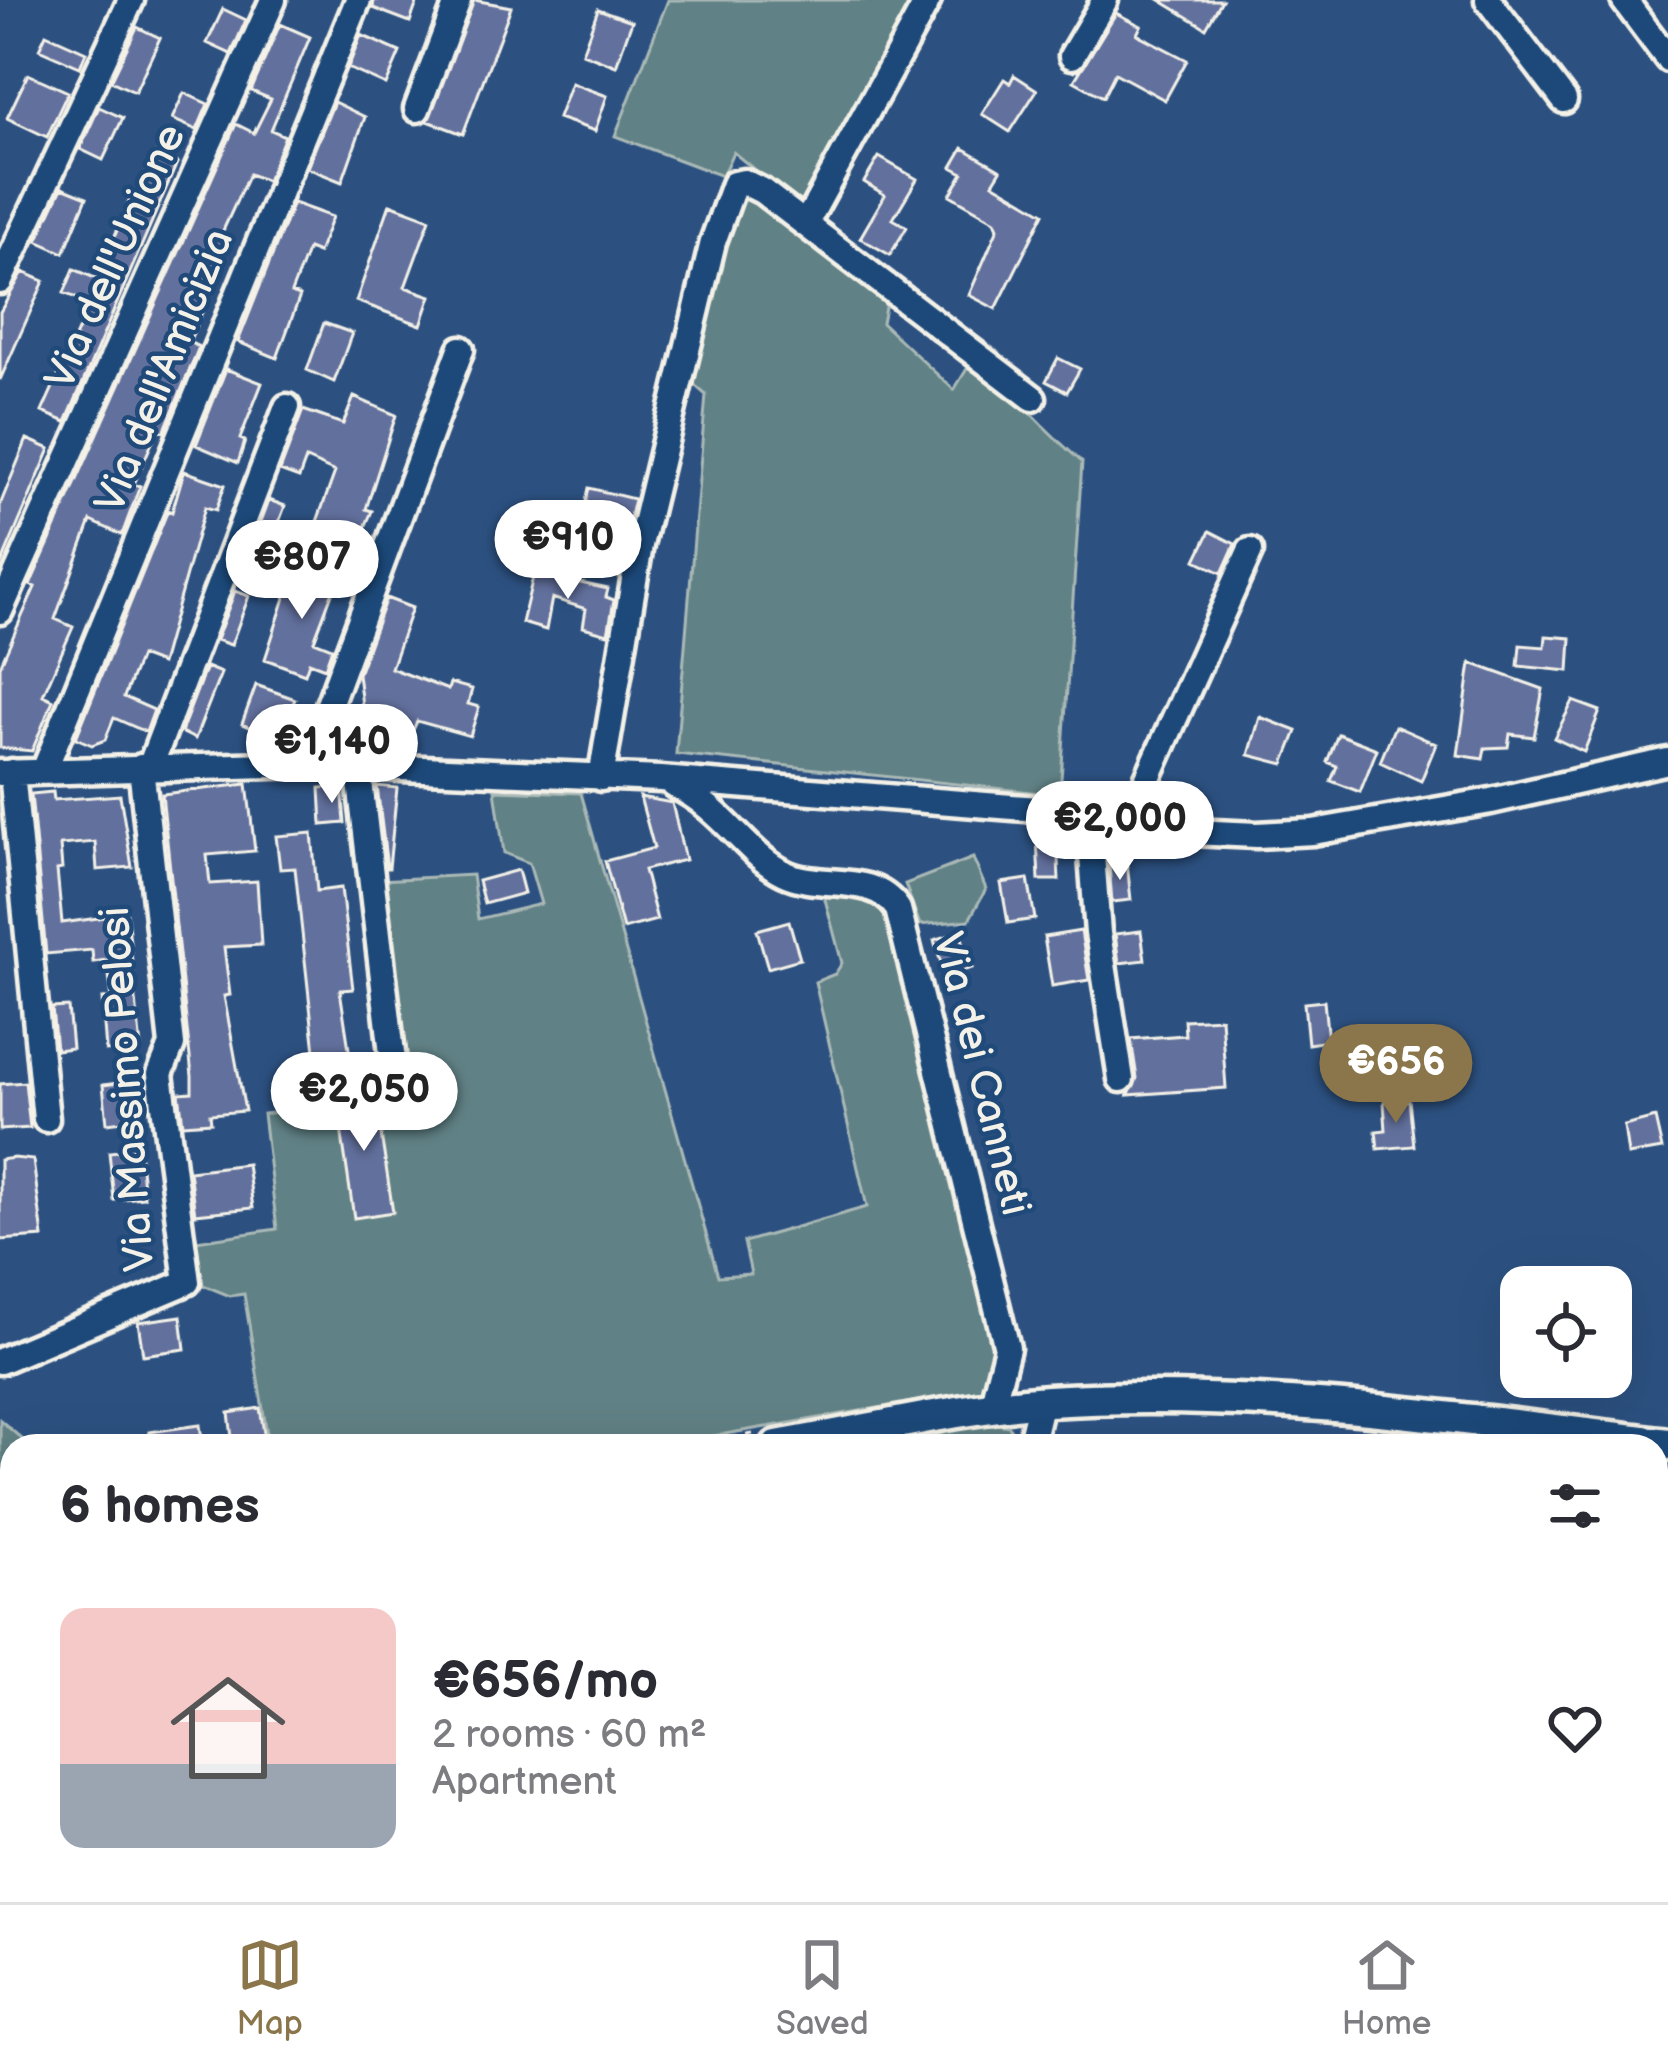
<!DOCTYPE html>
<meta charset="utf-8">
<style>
body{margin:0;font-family:"Balsamiq Sans",sans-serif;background:#f2f2f3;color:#2b2b33;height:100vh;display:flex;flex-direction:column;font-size:45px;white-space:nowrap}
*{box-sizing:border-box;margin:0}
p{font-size:39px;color:#7c7c81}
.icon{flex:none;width:66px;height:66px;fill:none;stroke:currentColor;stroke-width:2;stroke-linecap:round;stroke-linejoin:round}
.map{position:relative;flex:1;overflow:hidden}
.drawer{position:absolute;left:0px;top:1434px;width:1668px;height:468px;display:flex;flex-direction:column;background:#fff;border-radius:36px 36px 0 0;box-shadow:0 12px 48px #0002}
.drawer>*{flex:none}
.controls{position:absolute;left:1500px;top:1266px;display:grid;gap:24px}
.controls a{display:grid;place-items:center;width:132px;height:132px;border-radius:24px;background:#fff;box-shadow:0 12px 48px #0002;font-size:60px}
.price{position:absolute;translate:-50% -102px;padding:0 27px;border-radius:42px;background:#fff;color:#222;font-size:39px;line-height:78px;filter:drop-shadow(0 3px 6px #0008)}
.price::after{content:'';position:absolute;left:50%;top:72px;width:36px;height:27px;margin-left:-18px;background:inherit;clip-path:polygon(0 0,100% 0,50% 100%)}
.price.selected{background:#8a764a;color:#fff}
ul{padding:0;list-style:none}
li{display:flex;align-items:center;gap:36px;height:300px;padding:0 60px}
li+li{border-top:3px solid #e1e1e2}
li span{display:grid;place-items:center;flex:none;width:336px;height:240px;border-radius:24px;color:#555}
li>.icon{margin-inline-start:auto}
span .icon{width:144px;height:144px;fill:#fffc;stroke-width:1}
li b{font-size:51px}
h2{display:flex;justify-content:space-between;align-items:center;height:144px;padding:0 60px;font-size:51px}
.menu{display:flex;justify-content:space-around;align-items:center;height:168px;border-top:3px solid #e1e1e2;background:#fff;font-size:33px;color:#7c7c81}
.menu a{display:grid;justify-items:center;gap:6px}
.menu .selected{color:#8a764a}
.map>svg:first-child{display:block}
.green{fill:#608185;stroke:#aab9b6;stroke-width:3}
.building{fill:#62709d;stroke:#f4f1e8;stroke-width:3}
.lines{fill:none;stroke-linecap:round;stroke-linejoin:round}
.minor-casing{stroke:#f4f1e8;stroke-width:33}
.major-casing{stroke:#f4f1e8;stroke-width:39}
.path{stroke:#f4f1e8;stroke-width:3;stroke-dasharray:12 9;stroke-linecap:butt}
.minor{stroke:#1f4a7a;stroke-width:24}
.major{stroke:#1f4a7a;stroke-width:30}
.labels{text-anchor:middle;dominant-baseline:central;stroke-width:9;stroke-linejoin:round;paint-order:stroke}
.street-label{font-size:42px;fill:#f4f1e8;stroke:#1f4a7a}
</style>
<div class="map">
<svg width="1668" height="1902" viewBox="0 0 1668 1902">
<rect width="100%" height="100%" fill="#2c5181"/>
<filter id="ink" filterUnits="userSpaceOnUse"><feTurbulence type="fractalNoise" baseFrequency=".00833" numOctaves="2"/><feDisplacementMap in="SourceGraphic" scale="24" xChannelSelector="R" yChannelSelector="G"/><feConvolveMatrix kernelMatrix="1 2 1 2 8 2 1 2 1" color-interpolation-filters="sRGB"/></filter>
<g filter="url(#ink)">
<path class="green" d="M668,0H917L802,209L733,152L722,176L615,136Z
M750,193L888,291L882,323L954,390L973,359C1013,392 1043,429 1082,462L1060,795L676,754L706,395L691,382L733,202Z
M495,790L581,793L718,1276L751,1274L744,1242L867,1207L815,982L835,974L842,963L822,888L879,906L895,924L1002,1352L988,1389L655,1446H269L244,1294L230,1296L203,1285L196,1241L277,1229L263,1114L404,1096L380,880L472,875L478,919L541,904L529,863L504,853Z
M973,858L986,889L969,920L920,925L905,884Z
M0,1420L30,1446H12V1712L0,1725Z
M980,1421L1009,1426L1017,1446H831Z"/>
<path class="building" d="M374,0H418L410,22L373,8Z
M474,0L511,7L463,134L428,121Z
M1160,0H1222L1206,28Z
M223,9L246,20L231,54L207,43Z
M598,9L632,21L616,66L582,53Z
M1116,13L1141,26L1137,34L1187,60L1165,100L1115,73L1103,97L1074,81Z
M280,24L310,37L271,130L285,136L267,181L249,174L220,237L226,240L202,290L210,294L189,342L199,347L164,432L158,429L134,484L140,486L122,535L91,521L55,619L73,627L43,695L53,700L32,751L0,748V666L35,587L30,585L236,124L254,133L271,99L251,91Z
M137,27L160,38L135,92L111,81Z
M46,34L86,52L80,67L39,49Z
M361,35L400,52L386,85L348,68Z
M28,74L68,92L47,137L7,118Z
M1014,75L1037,90L1010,132L982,114L1004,79L1010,83Z
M571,83L607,96L595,131L558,118Z
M184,93L208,104L197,130L172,119Z
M334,102L365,117L342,182L307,168Z
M99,107L123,118L103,160L80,149Z
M963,148L1001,170L993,183L1044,213L996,309L969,295L998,228L995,221L950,195L963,173L952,167Z
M156,153L177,163L66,422L42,412L90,304L64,293L74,269L97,279L130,199L134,201Z
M879,157L917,179L893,219L907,227L890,255L860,238L885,195L864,182Z
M62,187L87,197L64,253L37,241Z
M293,203L332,217L318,253L308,249L291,293L300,296L277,358L238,342Z
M390,204L430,219L405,287L431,296L421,325L356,301Z
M23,272L44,281L0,380V312Z
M324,323L352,333L334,382L307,370Z
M1058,358L1080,369L1067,392L1046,381Z
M226,369L262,383L240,439L245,441L238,463L196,445Z
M354,397L396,415L366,509L372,511L353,555L311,538L335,472L306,459L299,478L280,471L303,410L343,424Z
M27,439L50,449L0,567V505Z
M184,471L225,485L216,510L205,507L161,664L140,656L124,697L154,710L146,732L114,718L105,740L92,745L76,738L168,510L172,512Z
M589,488L634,499L629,521L583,514Z
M269,500L285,506L267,555L251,549Z
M1210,531L1235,544L1222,573L1196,560Z
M296,564L337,580L314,641L332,648L325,668L309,662L305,674L265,659Z
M534,573L608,589L606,597L614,600L608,634L583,627L586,609L552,598L546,630L522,623Z
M235,591L249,596L231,645L216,640Z
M386,598L412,608L391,668L448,690L450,683L472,689L468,704L479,707L470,736L417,721L404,752L366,737L358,674Z
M1546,636L1571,638L1569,671L1518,666L1520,645L1545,647Z
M1471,663L1543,689L1534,737L1510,734L1508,747L1485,748L1483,759L1458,755Z
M206,667L221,673L195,739L181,732Z
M256,685L295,699L278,740L242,724Z
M1573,701L1600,711L1584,752L1554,738Z
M1260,717L1297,731L1284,764L1249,755Z
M1395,726L1436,744L1421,781L1380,762Z
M1338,734L1377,749L1360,792L1331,781L1337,766L1327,762Z
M247,784L255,851L207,855L210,884L257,881L261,945L224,947L230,995L224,996L245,1111L210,1114L211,1122L183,1124L179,1093L192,1092V1076L162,794Z
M342,786L345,823L322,825L320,788Z
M377,786L397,788L389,868H387Z
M53,792L54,800L120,795L132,867L97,870L95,842L60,845L62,869L57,870L62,923L127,914L141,1048L106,1051L102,999L112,998L107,960L93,962L92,950L46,954L31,794Z
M640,797L672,803L685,860L644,870L657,920L623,929L605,861L654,848Z
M312,833L317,891L341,888L353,989L340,990L350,1056L316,1061L295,868L280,869L276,836Z
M1057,837L1059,880H1039L1037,838Z
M1127,863L1131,900L1112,902L1109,865Z
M518,870L524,893L484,904L478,881Z
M1028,879L1035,919L1008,923L1001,883Z
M789,921L800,959L768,968L757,930Z
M1081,931L1089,980L1052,986L1044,937Z
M1141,931L1145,960L1119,963L1115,934Z
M960,932L972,968L945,976L934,940Z
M1324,1001L1328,1041L1308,1044L1304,1003Z
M68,1007L72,1048L56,1050L52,1008Z
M1221,1018L1226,1088L1128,1095L1137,1078L1131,1039L1185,1035L1184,1020Z
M134,1081L138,1119L107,1123L103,1085Z
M25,1082L30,1128L0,1130V1084Z
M374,1089L393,1212L354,1218L336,1094Z
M1409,1100L1414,1146L1378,1149L1376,1131L1386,1130L1384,1102Z
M1655,1118L1662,1149L1628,1155L1624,1126Z
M139,1149L144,1197L114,1200L109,1152Z
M14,1158L33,1160L43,1237L0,1240V1160Z
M247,1164L253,1208L195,1214L189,1171Z
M181,1316L185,1349L143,1355L138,1322Z
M260,1408L266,1446H233L229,1413Z
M200,1425L203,1446H151L149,1432Z"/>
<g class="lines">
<defs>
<path id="minor" d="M1488,0L1564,100
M1624,0L1668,59
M1072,56L1105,0
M417,109L458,0
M806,223L928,0
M0,281L131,0
M0,611L273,0
M307,764L461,349
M358,765L395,1079
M150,767L287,407
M44,771L358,0
M12,772L46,1119
M0,773L307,764L661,779L1038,809L1192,832L1257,835L1313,832L1491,801L1668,761
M601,778L640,545L713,242L734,184L744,182L762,191L1033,398
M674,785C723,808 747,855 784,873C821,891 871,870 898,909L1007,1348L996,1391
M1089,817L1098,933L1121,1079
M1128,822L1250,551
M0,1361L187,1282L160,1074L172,1045L141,767
M1030,1446L1041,1401
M1656,1692L1668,1690
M937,1890V1902
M1067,1902L1075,1890"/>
<path id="major" d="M777,1446C866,1431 958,1407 1048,1401C1256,1388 1462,1419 1668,1444
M0,1768L12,1757"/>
</defs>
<use href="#minor" class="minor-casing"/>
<use href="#major" class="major-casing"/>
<path class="path" d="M684,1446L753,1434"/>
<use href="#minor" class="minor"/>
<use href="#major" class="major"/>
</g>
</g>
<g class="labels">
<g class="street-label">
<text transform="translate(116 257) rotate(-66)">Via dell'Unione</text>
<text transform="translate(165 371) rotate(-68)">Via dell'Amicizia</text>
<text transform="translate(981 1074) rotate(76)">Via dei Canneti</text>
<text transform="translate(128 1089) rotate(-94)">Via Massimo Pelosi</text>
</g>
</g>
</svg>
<div class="controls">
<a><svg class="icon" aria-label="locate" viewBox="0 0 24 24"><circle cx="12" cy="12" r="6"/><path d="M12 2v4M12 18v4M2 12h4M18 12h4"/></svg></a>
</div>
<b class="price" style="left:568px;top:602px">€910</b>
<b class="price" style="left:302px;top:622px">€807</b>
<b class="price" style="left:332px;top:806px">€1,140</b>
<b class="price" style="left:1120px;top:883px">€2,000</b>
<b class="price selected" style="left:1396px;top:1126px">€656</b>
<b class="price" style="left:364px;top:1154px">€2,050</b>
<section class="drawer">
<h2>6 homes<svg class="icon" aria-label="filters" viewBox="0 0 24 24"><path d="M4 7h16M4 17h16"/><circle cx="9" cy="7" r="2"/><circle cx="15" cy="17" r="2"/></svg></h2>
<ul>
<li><span style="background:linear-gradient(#f6c9c9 65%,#9aa5b1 0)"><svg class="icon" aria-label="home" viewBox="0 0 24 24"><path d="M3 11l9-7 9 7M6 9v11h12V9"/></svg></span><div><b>€656/mo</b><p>2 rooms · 60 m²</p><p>Apartment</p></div><svg class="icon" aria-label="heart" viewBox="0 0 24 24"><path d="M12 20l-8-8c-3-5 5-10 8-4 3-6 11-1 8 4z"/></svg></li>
</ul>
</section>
</div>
<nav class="menu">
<a class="selected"><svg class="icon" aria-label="map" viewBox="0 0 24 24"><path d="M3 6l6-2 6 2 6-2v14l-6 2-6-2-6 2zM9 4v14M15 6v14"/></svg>Map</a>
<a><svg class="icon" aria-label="saved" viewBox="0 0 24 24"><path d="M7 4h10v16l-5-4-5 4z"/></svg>Saved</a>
<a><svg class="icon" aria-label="home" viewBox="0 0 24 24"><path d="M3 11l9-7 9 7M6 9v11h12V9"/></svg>Home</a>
</nav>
